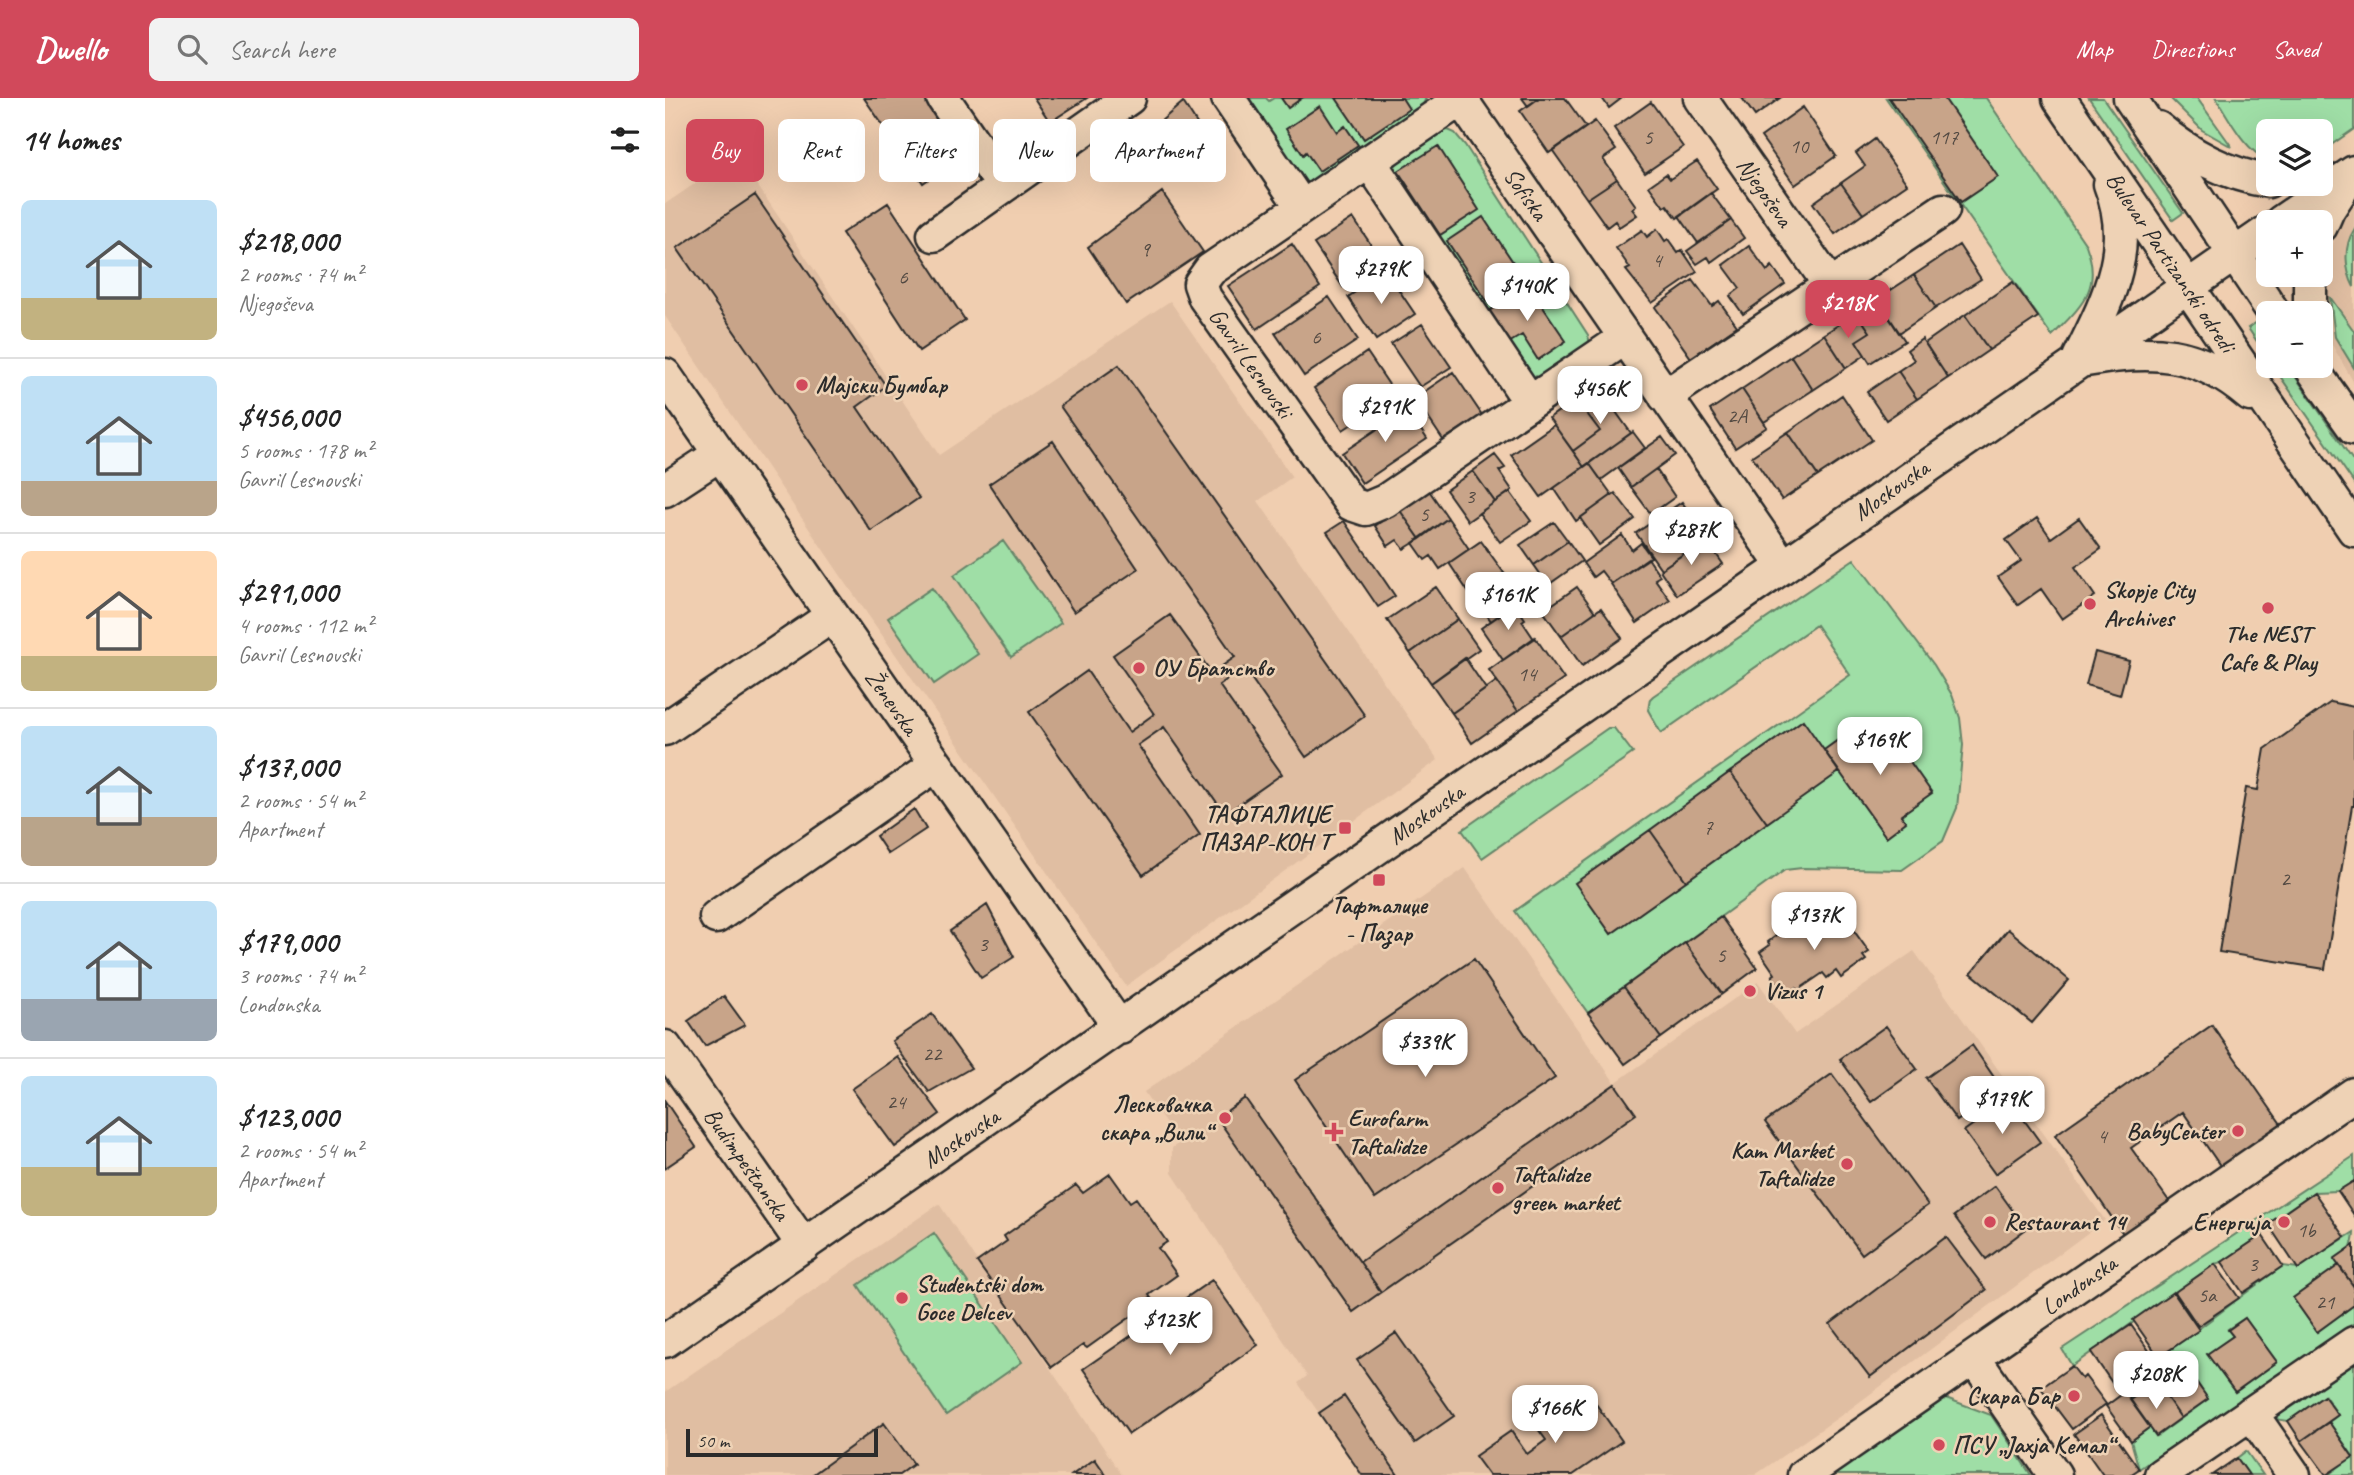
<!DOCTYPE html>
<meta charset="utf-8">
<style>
body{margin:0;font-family:Caveat,sans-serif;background:#f2f2f2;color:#222;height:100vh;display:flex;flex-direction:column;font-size:26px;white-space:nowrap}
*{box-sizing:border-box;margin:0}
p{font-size:23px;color:#767676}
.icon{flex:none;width:38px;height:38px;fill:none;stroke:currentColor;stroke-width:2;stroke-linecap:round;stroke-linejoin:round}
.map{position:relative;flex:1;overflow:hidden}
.side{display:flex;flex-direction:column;background:#fff;width:665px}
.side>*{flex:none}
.guide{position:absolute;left:21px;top:21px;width:665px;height:63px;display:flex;gap:14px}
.controls{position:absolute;left:1591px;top:21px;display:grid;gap:14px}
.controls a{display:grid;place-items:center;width:77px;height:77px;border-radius:10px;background:#fff;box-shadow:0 7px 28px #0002;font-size:35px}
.scale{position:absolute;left:21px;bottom:18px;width:192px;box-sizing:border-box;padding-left:7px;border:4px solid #2b2b2b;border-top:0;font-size:19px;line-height:24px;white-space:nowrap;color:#2b2b2b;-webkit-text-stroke:5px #eed2b5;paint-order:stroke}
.price{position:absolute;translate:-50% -60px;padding:0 16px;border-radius:14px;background:#fff;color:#222;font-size:23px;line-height:46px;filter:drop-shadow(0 2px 4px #0008)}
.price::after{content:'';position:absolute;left:50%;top:42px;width:21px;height:16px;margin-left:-10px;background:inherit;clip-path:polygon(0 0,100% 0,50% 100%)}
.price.on{background:#d1495b;color:#fff}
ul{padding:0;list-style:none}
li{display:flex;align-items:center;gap:21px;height:175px;padding:0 21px}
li+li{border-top:2px solid #e0e0e0}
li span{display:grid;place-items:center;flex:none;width:196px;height:140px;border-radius:10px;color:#555}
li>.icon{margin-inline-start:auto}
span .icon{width:84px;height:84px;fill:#fffc;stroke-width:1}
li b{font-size:30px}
h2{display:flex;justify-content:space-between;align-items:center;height:84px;padding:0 21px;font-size:30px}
.chip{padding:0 24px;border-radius:10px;background:#fff;box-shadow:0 7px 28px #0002;font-size:24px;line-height:63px}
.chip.on{background:#d1495b;color:#fff}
header{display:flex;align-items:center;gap:42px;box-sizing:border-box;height:98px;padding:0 35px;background:#d1495b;color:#fff}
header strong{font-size:33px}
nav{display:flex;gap:38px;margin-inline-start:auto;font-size:24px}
.search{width:490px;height:63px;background:#f2f2f2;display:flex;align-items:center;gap:18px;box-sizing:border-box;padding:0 24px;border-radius:10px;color:#767676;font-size:26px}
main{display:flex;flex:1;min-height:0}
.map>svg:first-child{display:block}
.built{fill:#e0bea2}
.green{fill:#9fdea6;stroke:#658468;stroke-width:2;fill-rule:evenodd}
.building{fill:#c8a489;stroke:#2b2b2b;stroke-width:2}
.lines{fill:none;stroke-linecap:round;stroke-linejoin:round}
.minor-casing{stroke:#2b2b2b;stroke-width:37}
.minor{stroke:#eed2b5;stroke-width:32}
.poi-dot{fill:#d1495b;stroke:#eed2b5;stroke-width:2.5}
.labels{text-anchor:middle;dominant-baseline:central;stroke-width:5;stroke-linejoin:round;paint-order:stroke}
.number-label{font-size:21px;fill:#524942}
.street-label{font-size:24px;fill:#2b2b2b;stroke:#eed2b5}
.poi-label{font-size:24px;font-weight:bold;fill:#2b2b2b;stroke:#eed2b5;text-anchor:start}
</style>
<header>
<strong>Dwello</strong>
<div class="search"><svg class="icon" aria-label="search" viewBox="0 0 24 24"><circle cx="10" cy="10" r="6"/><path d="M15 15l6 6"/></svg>Search here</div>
<nav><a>Map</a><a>Directions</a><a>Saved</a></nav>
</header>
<main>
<section class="side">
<h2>14 homes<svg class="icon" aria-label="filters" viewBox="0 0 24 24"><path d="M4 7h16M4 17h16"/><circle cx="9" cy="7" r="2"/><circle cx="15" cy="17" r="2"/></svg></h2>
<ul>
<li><span style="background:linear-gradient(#bfe0f5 70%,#c2b280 0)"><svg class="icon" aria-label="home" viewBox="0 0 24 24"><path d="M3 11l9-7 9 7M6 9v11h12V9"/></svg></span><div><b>$218,000</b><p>2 rooms · 74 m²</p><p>Njegoševa</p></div></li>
<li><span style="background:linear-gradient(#bfe0f5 75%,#b9a48a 0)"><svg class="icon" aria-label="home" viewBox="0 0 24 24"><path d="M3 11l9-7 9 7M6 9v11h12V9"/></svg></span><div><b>$456,000</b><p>5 rooms · 178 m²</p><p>Gavril Lesnovski</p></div></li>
<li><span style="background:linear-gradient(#ffd9b3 75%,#c2b280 0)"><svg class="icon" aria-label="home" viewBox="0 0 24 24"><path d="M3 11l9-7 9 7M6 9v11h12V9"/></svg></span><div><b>$291,000</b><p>4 rooms · 112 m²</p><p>Gavril Lesnovski</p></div></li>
<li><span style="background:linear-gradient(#bfe0f5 65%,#b9a48a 0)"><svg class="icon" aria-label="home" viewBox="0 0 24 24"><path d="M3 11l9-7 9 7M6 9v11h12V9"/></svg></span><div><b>$137,000</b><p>2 rooms · 54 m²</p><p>Apartment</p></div></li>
<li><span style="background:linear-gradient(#bfe0f5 70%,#9aa5b1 0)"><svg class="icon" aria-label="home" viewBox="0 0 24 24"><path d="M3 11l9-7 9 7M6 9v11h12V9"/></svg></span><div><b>$179,000</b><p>3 rooms · 74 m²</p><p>Londonska</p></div></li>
<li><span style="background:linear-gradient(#bfe0f5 65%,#c2b280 0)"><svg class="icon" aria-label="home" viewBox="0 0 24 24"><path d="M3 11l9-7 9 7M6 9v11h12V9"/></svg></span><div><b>$123,000</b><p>2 rooms · 54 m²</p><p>Apartment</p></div></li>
</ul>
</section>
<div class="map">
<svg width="1689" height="1377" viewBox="0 0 1689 1377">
<rect width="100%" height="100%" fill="#f0ceb0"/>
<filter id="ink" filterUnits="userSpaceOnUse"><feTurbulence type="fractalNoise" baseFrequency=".0143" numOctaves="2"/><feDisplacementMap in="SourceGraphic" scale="14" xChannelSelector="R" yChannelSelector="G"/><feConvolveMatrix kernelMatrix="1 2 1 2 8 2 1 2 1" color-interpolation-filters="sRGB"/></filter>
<g filter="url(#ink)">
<path class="built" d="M72,57L274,357L505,203L627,379L593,403L773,662L461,888L176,478L0,218V106Z
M1689,108V285L1666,245L1663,233L1660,199V182L1671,133Z
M800,770L950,985L1093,884L1130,936L1249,853L1440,1122L1181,1314L1090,1377H697L633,1285L642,1278L507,1075V1050L514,1045L479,994Z
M274,1106L457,1377H0V1294Z"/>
<path class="green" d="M578,0H601L604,3L609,0H761L756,11L644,86L635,81Z
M1221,0H1321L1421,147C1438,191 1416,208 1387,238Z
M1424,0H1438L1518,115L1508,122Z
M1505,0H1532L1567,49L1537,32Z
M1551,0H1689V31L1656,54V33H1603V62C1580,53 1564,20 1551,0Z
M783,32L790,35L800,47L923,237L925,246L878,279L866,278L729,81C729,78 729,72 730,69C734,57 770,34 783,32Z
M1689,132V189C1680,172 1678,149 1689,132Z
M1665,199L1689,233V270L1670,239Z
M1592,224L1603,239V260L1583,230Z
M1608,268H1623L1689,364V385Z
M338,443L396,525L346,559L289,477Z
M1189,461L1269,567L1287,597L1295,620L1298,647L1292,710L1278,743L1237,772L1137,770L1120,772L923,915L850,813L1185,577L1151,527L996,635L983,612L985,601L988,598Z
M267,490L313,556L269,586L223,520Z
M943,630H949L968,655L817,760L797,732Z
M1689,1058V1083L1673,1093L1649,1094L1603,1126L1597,1137L1557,1164L1550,1166L1407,1268L1397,1251Z
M1689,1134C1689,1166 1651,1183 1628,1200L1652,1233L1689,1207V1225L1474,1371L1466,1343L1485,1329L1492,1338L1543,1301L1523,1272L1486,1298L1480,1291L1465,1302L1460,1294L1492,1265L1494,1259C1537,1230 1576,1197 1618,1168L1633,1170ZM1580,1220L1612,1264L1570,1294L1543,1256L1568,1238L1563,1231Z
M269,1135L357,1264L281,1317L193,1187Z
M1689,1256V1377H1663L1688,1358L1664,1324L1673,1317L1660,1298L1623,1323L1610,1321L1612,1312Z
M1273,1297L1326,1317L1366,1377H1159Z
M1581,1353L1598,1377H1584L1572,1360Z"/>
<path class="building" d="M199,0H265L303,54L258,85Z
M369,0H422L385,24Z
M616,0H637L623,10Z
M671,0H737L744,11L699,41Z
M857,0H874L863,8Z
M874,0H900L921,29L884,55L855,13Z
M937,0H957L944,10Z
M1077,0H1115L1090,18Z
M1224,0H1279L1333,79L1296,104Z
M518,4L538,35L504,62L488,30Z
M986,4L1018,49L980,75L949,30Z
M655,8L672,34L680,28L693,47L654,73L641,54L638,57L621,31Z
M1138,9L1171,58L1130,87L1096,39Z
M930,23L951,52L938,61L952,81L922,101L888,53Z
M1210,41L1242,86L1198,116L1176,85L1200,68L1191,55Z
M773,48L814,112L775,137L733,73Z
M1032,63L1052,91L1012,120L1002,107L999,109L984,88L1001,76L1005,81Z
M952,81L971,108L967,111L972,117L954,129L950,123L942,129L922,101Z
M1176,85L1198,116L1170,136L1148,105Z
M497,94L538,154L461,206L423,149Z
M1046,95L1066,122L1033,145L1014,118Z
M90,97L221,288L192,309L254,400L206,433L12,150Z
M223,105L300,222L254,253L177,135Z
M818,119L860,182L824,206L782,143Z
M688,120L717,163L678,189L649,146Z
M1066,122L1079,140L1046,164L1043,159L1032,166L1022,153Z
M992,131L1000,143L1003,141L1013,155L1017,152L1032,174L987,205L961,172L965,170L951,150L977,132L982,139Z
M627,146L655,189L592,231L563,188Z
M1294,147L1316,181L1271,210L1249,177Z
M1084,148L1102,173L1107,168L1120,186L1078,216L1065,198L1075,190L1058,167Z
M721,173L750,216L711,242L683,199Z
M1249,177L1271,210L1234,235L1212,201Z
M1028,182L1047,208L1054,203L1072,228L1026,260L990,209Z
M1348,184L1373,219L1324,252L1300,217Z
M863,187L901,243L873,262L857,237L842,246L821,215Z
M664,199L693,242L639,278L610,235Z
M1212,201L1240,243L1205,265L1191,243L1205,234L1192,215Z
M1192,215L1205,234L1191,243L1200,257L1181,270L1159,236Z
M1300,217L1324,252L1283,280L1260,245Z
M757,226L786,269L755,289L726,246Z
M1159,236L1181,270L1148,292L1126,258Z
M1257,241L1283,280L1252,301L1233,273L1249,262L1242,252Z
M702,254L731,297L678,332L649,290Z
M1126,258L1148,292L1099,324L1077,291Z
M454,267L700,618L641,659L579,570L554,587L617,676L560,716L499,629L473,647L535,737L478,777L364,614L422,573L464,634L489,616L448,557L505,517L547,575L570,559L395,308Z
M1233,273L1252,301L1221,322L1202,294Z
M788,274L817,317L778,342L750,300Z
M931,286L966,335L919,369L908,353L935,333L911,301Z
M1077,291L1102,329L1070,350L1045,312Z
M1177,297L1207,342L1153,378L1123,334Z
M911,301L935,333L908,353L884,320Z
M736,302L762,341L697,385L677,355L730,319L724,310Z
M889,327L919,369L876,399L846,357Z
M968,334L980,350L936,382L924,365Z
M1123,334L1153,378L1117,402L1087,358Z
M997,339L1010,357L966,389L953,370Z
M388,343L473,471L409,514L324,386Z
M830,357L840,370L834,373L847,392L830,404L808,373Z
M924,365L947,397L911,423L889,390Z
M991,371L1010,399L986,416L966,389Z
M808,373L830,404L803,423L781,392Z
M763,391L783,420L755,441L734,411Z
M845,394L866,423L835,444L814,415Z
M950,395L970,421L934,447L915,420Z
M1017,404L1042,440L996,471L971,435Z
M734,411L755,441L739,451L732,442L723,448L710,428Z
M783,420L804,451L775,471L766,458L760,462L748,445Z
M1372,420L1386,440L1414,420L1436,451L1410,469L1430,498L1397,521L1376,491L1353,507L1333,479L1356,463L1341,442Z
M679,423L730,498L713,509L662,434Z
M889,424L903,443L869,467L855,447Z
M957,437L967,452L976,445L986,459L946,486L936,473L928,479L918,465Z
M1041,441L1058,466L1012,497L995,472Z
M816,443L839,475L806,498L784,465Z
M903,443L917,463L883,487L869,467Z
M983,460L995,478L990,481L1005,502L972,525L946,486Z
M839,475L857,501L826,523L808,496Z
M771,489L793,521L745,555L722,522Z
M912,489L930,514L896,538L878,513Z
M850,506L860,521L857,523L869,541L838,562L816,530Z
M936,510L957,540L917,568L896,538Z
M793,521L814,551L766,585L745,555Z
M870,539L899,581L853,613L824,572Z
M1430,554L1464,563L1455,597L1421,587Z
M800,560L821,591L787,615L766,585Z
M832,583L853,613L807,645L787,615Z
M1666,604L1689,609V708H1687L1660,871L1554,854L1581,690L1593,692L1600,651Z
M1138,622L1174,674L1102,725L1065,674Z
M1220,628L1267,695L1236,717L1241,724L1221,739L1159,652L1184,634L1193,647Z
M1065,674L1102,725L1021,783L985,732Z
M249,711L261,731L223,756L211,738Z
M985,732L1021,783L946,836L910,785Z
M322,807L349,859L316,880L285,833Z
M1155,812L1164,825L1177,816L1204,854L1198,858L1201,862L1176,880L1171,873L1162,880L1158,875L1133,892L1131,890L1121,897L1107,878L1110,876L1095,854L1105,847L1103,844L1128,825L1131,829Z
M1056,819L1092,870L1057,896L1020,845Z
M1343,831L1404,882L1367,925L1306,875Z
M1020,845L1057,896L996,940L959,889Z
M809,861L890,980L710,1101L630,982Z
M959,889L996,940L960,966L923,915Z
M59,898L80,927L40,948L23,923Z
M267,916L306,970L264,994L227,943Z
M1547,927L1625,1039L1565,1082L1518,1014L1466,1050L1514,1117L1468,1150L1390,1037Z
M1221,928L1252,971L1206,1004L1175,961Z
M1307,947L1337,991L1292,1023L1261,980Z
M233,959L275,1016L230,1049L187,991Z
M1167,976L1263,1107L1197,1156L1100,1024Z
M950,986L971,1016L716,1194L695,1164Z
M580,1000L716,1194L688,1214L552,1020Z
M1344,1001L1375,1044L1330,1076L1299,1033Z
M0,1003L31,1049L0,1070Z
M445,1076L465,1104L471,1100L502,1144L493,1150L512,1177L484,1197L488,1203L422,1250L418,1247L387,1269L312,1164L342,1143L339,1138L411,1087L418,1095Z
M1689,1083V1117L1673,1093Z
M1330,1088L1361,1131L1321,1161L1289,1118Z
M1649,1094L1680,1139L1633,1171L1603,1126Z
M1597,1137L1618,1168L1578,1195L1557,1164Z
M1281,1139L1321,1192L1205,1279L1165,1226Z
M1689,1147V1189L1669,1161Z
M1550,1166L1574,1200L1533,1228L1510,1194Z
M1674,1167L1689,1189V1207L1652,1234L1628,1200Z
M547,1182L593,1247L464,1336L418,1271Z
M1508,1194L1534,1232L1494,1259L1468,1222Z
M1580,1220L1612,1264L1570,1294L1542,1256L1568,1238L1563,1232Z
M1466,1227L1492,1264L1452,1292L1426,1254Z
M731,1235L789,1318L750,1345L692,1262Z
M1407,1268L1417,1281L1420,1278L1441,1306L1407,1331L1376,1290Z
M1523,1272L1543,1301L1516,1320L1496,1291Z
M1480,1291L1486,1298L1496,1291L1516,1320L1491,1338L1465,1302Z
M1460,1294L1485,1329L1466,1343L1441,1308Z
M924,1296L957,1343L908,1377H824L810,1358L846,1333L862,1356L881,1342L873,1331Z
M679,1298L733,1377H697L654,1315Z
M1659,1298L1673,1317L1636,1343L1623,1323Z
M1436,1317L1474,1371L1465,1377H1438L1409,1336Z
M1664,1324L1688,1359L1661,1377L1636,1343Z
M219,1325L249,1366L234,1377H147Z
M1572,1360L1584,1377H1547Z
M430,1361L441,1377H407Z"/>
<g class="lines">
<defs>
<path id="minor" d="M278,0L338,88
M563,0L637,109
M795,0L1118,468
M1035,0L1165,187
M1394,0L1689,432
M1465,0L1609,215
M796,1L545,172L535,186L540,200L686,406L701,411L720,403L960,240
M1493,30C1523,56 1563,77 1603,83
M704,63L865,304
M1616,124L1689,74
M1656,128L1663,112L1680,86
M269,137L464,0
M1645,215V177
M1414,260C1442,203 1471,151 1445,86
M1421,262C1488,251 1531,251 1585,297
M1645,268L1689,330
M0,277L455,930
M1000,298L1278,112
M0,392L55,356
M0,631L167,518
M51,819L271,667
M0,949L139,1148
M0,1243L1603,133
M1309,1260L1390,1377
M1586,1315L1629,1377
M1139,1377L1689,996
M1496,1377L1689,1245"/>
</defs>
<use href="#minor" class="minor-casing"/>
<use href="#minor" class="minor"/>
</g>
</g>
<g class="poi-dot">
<circle cx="137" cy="287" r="7"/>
<circle cx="1425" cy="506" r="7"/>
<circle cx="1603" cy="510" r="7"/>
<circle cx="474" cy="570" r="7"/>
<rect x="673" y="723" width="14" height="14" rx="3.5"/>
<rect x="707" y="775" width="14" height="14" rx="3.5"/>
<circle cx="1085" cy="893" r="7"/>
<circle cx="560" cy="1020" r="7"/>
<circle cx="1573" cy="1033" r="7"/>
<path d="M665.5 1023.5h7v7h7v7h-7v7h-7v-7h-7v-7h7z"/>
<circle cx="1182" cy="1066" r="7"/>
<circle cx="833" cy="1090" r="7"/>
<circle cx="1325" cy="1124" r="7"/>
<circle cx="1619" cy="1124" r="7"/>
<circle cx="237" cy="1200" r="7"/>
<circle cx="1409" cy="1298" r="7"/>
<circle cx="1274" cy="1347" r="7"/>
</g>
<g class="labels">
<g class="number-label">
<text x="983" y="39">5</text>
<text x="1279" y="39">117</text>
<text x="1134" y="48">10</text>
<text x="480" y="151">9</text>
<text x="992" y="162">4</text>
<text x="238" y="179">6</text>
<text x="651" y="239">6</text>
<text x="1072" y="318">2А</text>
<text x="805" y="398">3</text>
<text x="759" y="416">5</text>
<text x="862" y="576">14</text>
<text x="1043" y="729">7</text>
<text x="1620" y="781">2</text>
<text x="318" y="846">3</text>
<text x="1056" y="857">5</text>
<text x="267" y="956">22</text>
<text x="231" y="1004">24</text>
<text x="1437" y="1038">4</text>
<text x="1641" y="1132">1b</text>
<text x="1588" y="1166">3</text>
<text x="1542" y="1197">5a</text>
<text x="1660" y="1204">21</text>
</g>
<g class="street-label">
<text transform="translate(1100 94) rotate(55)">Njegoševa</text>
<text transform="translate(861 96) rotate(55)">Sofiska</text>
<text transform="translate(1506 164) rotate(56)">Bulevar Partizanski odredi</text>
<text transform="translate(586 265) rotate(55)">Gavril Lesnovski</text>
<text transform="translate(1226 392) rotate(-35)">Moskovska</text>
<text transform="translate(227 604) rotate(55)">Ženevska</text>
<text transform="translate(761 716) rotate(-35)">Moskovska</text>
<text transform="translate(296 1040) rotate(-34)">Moskovska</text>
<text transform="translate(82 1066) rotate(55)">Budimpeštanska</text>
<text transform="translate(1414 1187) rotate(-35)">Londonska</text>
</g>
<g class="poi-label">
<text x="151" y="287">Мајски Бумбар</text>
<text x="1439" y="492">Skopje City<tspan x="1439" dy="28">Archives</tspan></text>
<text x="1603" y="536" text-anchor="middle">The NEST<tspan x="1603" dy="28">Cafe &amp; Play</tspan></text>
<text x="488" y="570">ОУ Братство</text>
<text x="666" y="716" text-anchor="end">ТАФТАЛИЏЕ<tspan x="666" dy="28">ПАЗАР-КОН Т</tspan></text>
<text x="714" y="807" text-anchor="middle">Тафталиџе<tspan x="714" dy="28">- Пазар</tspan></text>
<text x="1099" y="893">Vizus 1</text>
<text x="546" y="1006" text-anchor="end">Лесковачка<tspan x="546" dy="28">скара „Вили“</tspan></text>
<text x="683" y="1020">Eurofarm<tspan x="683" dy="28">Taftalidze</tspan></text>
<text x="1559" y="1033" text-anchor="end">BabyCenter</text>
<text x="1168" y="1052" text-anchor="end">Kam Market<tspan x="1168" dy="28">Taftalidze</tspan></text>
<text x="847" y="1076">Taftalidze<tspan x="847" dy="28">green market</tspan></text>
<text x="1339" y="1124">Restaurant 14</text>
<text x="1605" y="1124" text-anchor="end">Енергија</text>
<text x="251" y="1186">Studentski dom<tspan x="251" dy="28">Goce Delcev</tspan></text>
<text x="1395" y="1298" text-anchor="end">Скара Бар</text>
<text x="1288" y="1347">ПСУ „Јахја Кемал“</text>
</g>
</g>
</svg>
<div class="controls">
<a><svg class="icon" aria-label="layers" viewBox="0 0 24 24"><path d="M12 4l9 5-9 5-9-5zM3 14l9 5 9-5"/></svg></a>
<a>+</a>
<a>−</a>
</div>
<div class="scale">50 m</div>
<b class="price" style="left:716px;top:208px">$279K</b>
<b class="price" style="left:862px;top:225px">$140K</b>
<b class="price on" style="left:1183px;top:242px">$218K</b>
<b class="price" style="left:935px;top:328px">$456K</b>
<b class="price" style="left:720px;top:346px">$291K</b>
<b class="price" style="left:1026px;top:469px">$287K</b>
<b class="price" style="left:843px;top:534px">$161K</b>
<b class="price" style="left:1215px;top:679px">$169K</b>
<b class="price" style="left:1149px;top:854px">$137K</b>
<b class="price" style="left:760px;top:981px">$339K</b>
<b class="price" style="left:1337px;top:1038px">$179K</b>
<b class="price" style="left:505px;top:1259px">$123K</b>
<b class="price" style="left:1491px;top:1313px">$208K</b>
<b class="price" style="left:890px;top:1347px">$166K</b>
<div class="guide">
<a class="chip on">Buy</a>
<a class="chip">Rent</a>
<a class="chip">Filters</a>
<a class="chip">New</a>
<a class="chip">Apartment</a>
</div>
</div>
</main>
